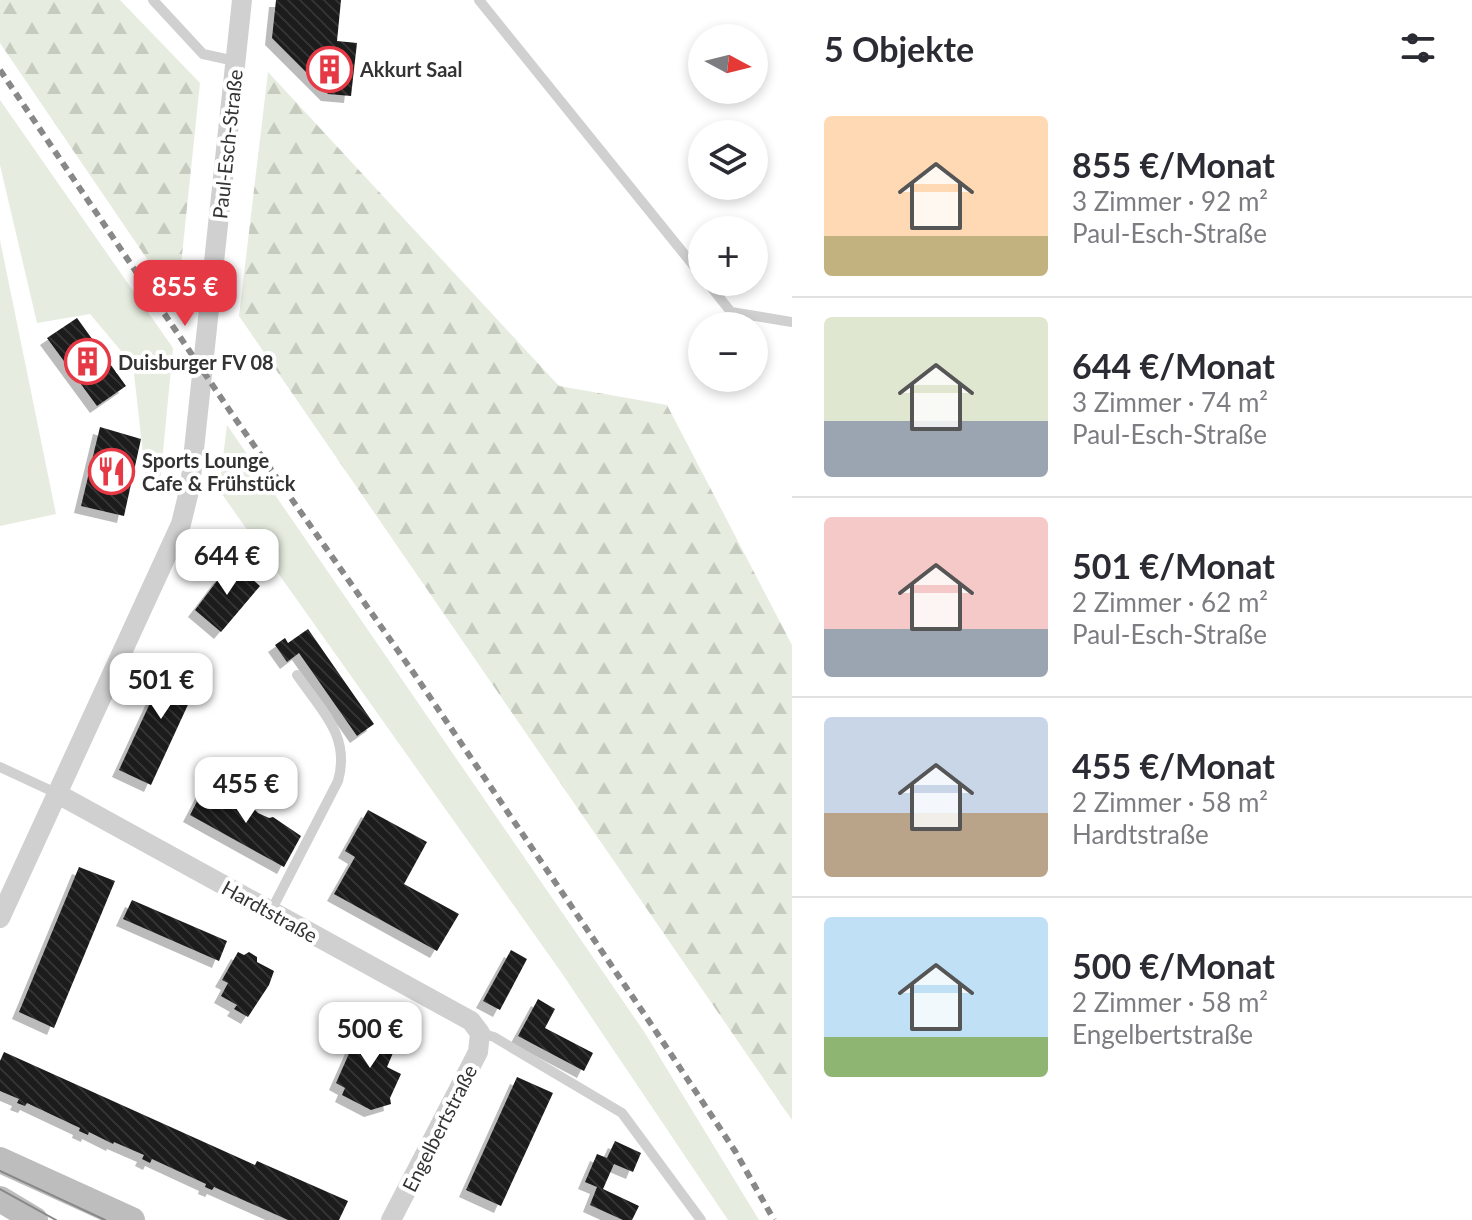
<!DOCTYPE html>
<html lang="de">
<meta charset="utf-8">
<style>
body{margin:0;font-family:Lato,sans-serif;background:#f2f2f3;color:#2b2b33;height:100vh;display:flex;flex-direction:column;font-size:30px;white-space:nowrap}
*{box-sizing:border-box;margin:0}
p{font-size:26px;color:#7c7c81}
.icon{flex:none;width:44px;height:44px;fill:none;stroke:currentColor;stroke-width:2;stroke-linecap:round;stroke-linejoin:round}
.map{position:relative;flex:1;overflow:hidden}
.panel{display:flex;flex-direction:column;background:#fff;width:680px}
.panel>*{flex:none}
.needle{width:52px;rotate:97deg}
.tools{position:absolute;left:688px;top:24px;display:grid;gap:16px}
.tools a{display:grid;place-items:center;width:80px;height:80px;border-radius:50%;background:#fff;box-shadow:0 4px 12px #0003;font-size:40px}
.price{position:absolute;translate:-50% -68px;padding:0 18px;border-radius:16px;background:#fff;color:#222;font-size:26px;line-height:52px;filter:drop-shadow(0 2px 4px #0008)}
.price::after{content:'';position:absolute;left:50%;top:48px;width:24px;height:18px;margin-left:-12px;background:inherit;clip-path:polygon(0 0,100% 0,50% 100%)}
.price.selected{background:#e63946;color:#fff}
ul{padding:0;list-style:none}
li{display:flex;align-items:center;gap:24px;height:200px;padding:0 32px}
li+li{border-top:2px solid #e1e1e2}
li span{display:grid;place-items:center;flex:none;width:224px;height:160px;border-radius:8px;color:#555}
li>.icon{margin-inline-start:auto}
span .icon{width:96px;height:96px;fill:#fffc;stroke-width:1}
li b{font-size:34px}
h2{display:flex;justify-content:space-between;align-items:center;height:96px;padding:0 32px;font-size:34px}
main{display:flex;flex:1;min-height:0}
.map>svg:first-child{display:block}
.green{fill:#e6ecdf}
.forest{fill:url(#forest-firs)}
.building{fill:url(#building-back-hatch);filter:url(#shadow)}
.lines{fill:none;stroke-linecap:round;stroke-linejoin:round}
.lane{stroke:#d0d0d0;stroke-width:10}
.street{stroke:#d0d0d0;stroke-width:20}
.secondary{stroke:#bdbdbd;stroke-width:26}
.tram{stroke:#888;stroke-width:2}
.rail{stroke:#888;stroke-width:6;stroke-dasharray:8 6;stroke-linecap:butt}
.labels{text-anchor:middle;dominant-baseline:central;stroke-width:8;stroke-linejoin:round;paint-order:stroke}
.poi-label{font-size:20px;font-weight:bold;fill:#333;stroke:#fff;text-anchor:start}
.street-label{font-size:20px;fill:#333;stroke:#fff}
</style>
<main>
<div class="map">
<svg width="792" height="1220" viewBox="0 0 792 1220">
<defs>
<pattern id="forest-firs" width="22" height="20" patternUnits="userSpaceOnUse" patternTransform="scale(2)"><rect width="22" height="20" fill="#e6ecdf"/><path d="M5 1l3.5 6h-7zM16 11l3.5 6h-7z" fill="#c6cbc0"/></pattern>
<pattern id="building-back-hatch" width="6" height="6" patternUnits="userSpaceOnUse" patternTransform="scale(2)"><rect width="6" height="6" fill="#1a1a1a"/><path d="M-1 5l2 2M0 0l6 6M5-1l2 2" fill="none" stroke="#333"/></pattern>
<filter id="shadow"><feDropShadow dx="-7" dy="7" stdDeviation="0" flood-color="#0004"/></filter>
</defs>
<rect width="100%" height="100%" fill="#fff"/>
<path class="green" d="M0,100L173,348L160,483L146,480L133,365L90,314L37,323L0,165Z
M0,240L56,514L0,526Z
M227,425L645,1033L759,1220H728L561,972L219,490Z"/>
<path class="forest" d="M0,0H120L200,83L177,303L0,43Z
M268,72L559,386L667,405L792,645V1120L239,316Z"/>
<path class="building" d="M276,0H341L337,41L357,43L351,96L328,94L272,38Z
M77,318L126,386L97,406L47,338Z
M100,427L141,439L124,516L81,506Z
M235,564L260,586L221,632L195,610L220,577Z
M308,629L374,724L357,736L299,653L287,662L275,645L285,638L288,643Z
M171,658L203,672L151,785L119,770Z
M206,784L216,790L220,788L242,804L247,802L258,813L269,818L273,817L301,836L284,867L190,815Z
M368,810L427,842L404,884L459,914L437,951L334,894L355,857L345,851Z
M79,867L115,881L54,1028L19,1012Z
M132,900L227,941L219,961L123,919Z
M511,950L527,959L500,1010L483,1001Z
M238,952L244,955L249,952L257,957V962L274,971L269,985L248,1017L234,1009L237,1005L221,996L228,983L222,980Z
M538,999L555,1009L545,1028L593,1053L584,1071L518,1036Z
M362,1024L398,1041L387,1067L401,1074L390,1098L391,1104L371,1110L342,1095L345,1088L336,1083Z
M4,1052L255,1165L257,1161L348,1201L339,1220H288L214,1187L212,1190L205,1187L206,1184L152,1159L150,1163L142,1159L144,1155L114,1142L113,1144L89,1132L88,1135L79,1131L80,1128L27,1103L25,1106L17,1103L19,1099L0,1091V1061Z
M517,1077L553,1093L501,1206L466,1190Z
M615,1141L641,1153L633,1172L614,1164L603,1189L639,1206L632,1220H623L590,1205L597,1187L585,1182L597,1154L607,1158Z"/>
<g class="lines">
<path class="lane" d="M153,0L203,54L235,61
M479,0L702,276
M707,282L731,312L792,322
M0,767L56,793
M271,911L338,781C351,736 321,710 297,675
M480,1033L494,1037L622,1113L701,1220"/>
<path class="street" d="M56,793L471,1021L480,1033L478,1052L391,1220
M0,918L181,524L190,487L242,0"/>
<path class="secondary" d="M0,1160L132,1220
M0,1199L35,1220"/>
<path class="tram" d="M0,1171L105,1220
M0,1189L56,1220"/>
<path class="rail" d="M0,70L232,414L415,675L653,1027L735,1151L774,1220"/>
</g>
<defs>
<symbol id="building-ring" viewBox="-11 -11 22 22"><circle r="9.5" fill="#fff" stroke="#e63946" stroke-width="1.5"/><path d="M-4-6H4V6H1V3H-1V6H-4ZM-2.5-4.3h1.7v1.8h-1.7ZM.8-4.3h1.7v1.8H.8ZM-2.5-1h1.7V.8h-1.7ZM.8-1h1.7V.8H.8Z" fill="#e63946"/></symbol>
<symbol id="restaurant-ring" viewBox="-11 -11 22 22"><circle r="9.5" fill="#fff" stroke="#e63946" stroke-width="1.5"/><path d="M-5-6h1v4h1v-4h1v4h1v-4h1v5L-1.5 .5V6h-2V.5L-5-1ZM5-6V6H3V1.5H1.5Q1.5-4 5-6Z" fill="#e63946"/></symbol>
</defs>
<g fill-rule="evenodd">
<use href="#building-ring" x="304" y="44" width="51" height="51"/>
<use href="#building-ring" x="62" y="336" width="51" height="51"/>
<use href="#restaurant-ring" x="86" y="446" width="51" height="51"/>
</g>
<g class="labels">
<g class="poi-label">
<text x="360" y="69">Akkurt Saal</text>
<text x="118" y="362">Duisburger FV 08</text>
<text x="142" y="460">Sports Lounge<tspan x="142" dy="23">Cafe &amp; Frühstück</tspan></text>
</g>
<g class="street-label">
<text transform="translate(227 144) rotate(-84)">Paul-Esch-Straße</text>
<text transform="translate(270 911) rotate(29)">Hardtstraße</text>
<text transform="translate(439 1128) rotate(-63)">Engelbertstraße</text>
</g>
</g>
</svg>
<div class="tools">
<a><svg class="needle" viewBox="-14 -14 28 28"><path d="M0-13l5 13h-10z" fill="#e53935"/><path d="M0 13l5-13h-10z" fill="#7c7c81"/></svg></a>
<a><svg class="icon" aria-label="layers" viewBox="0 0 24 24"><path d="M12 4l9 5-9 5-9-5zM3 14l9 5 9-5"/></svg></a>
<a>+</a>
<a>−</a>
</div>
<b class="price selected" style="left:185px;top:328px">855 €</b>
<b class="price" style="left:227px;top:597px">644 €</b>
<b class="price" style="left:161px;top:721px">501 €</b>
<b class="price" style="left:246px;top:825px">455 €</b>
<b class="price" style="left:370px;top:1070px">500 €</b>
</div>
<section class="panel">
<h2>5 Objekte<svg class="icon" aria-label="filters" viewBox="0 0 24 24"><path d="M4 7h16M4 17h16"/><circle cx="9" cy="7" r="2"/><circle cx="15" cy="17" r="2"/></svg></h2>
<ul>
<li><span style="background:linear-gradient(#ffd9b3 75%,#c2b280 0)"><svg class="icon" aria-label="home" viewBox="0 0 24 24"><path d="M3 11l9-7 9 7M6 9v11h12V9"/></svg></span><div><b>855 €/Monat</b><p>3 Zimmer · 92 m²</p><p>Paul-Esch-Straße</p></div></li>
<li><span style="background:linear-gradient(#dfe7d0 65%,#9aa5b1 0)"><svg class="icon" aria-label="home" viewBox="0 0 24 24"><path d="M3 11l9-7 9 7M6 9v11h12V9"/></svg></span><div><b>644 €/Monat</b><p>3 Zimmer · 74 m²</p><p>Paul-Esch-Straße</p></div></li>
<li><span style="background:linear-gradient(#f6c9c9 70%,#9aa5b1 0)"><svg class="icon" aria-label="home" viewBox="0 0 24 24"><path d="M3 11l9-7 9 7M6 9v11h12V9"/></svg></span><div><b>501 €/Monat</b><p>2 Zimmer · 62 m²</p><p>Paul-Esch-Straße</p></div></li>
<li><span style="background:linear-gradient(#c9d6e8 60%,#b9a48a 0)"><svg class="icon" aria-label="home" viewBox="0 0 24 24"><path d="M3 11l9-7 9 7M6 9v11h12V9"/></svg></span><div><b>455 €/Monat</b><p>2 Zimmer · 58 m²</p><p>Hardtstraße</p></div></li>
<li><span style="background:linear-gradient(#bfe0f5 75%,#8fb573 0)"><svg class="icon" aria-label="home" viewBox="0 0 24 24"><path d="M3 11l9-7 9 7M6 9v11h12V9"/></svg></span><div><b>500 €/Monat</b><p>2 Zimmer · 58 m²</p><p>Engelbertstraße</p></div></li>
</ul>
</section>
</main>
